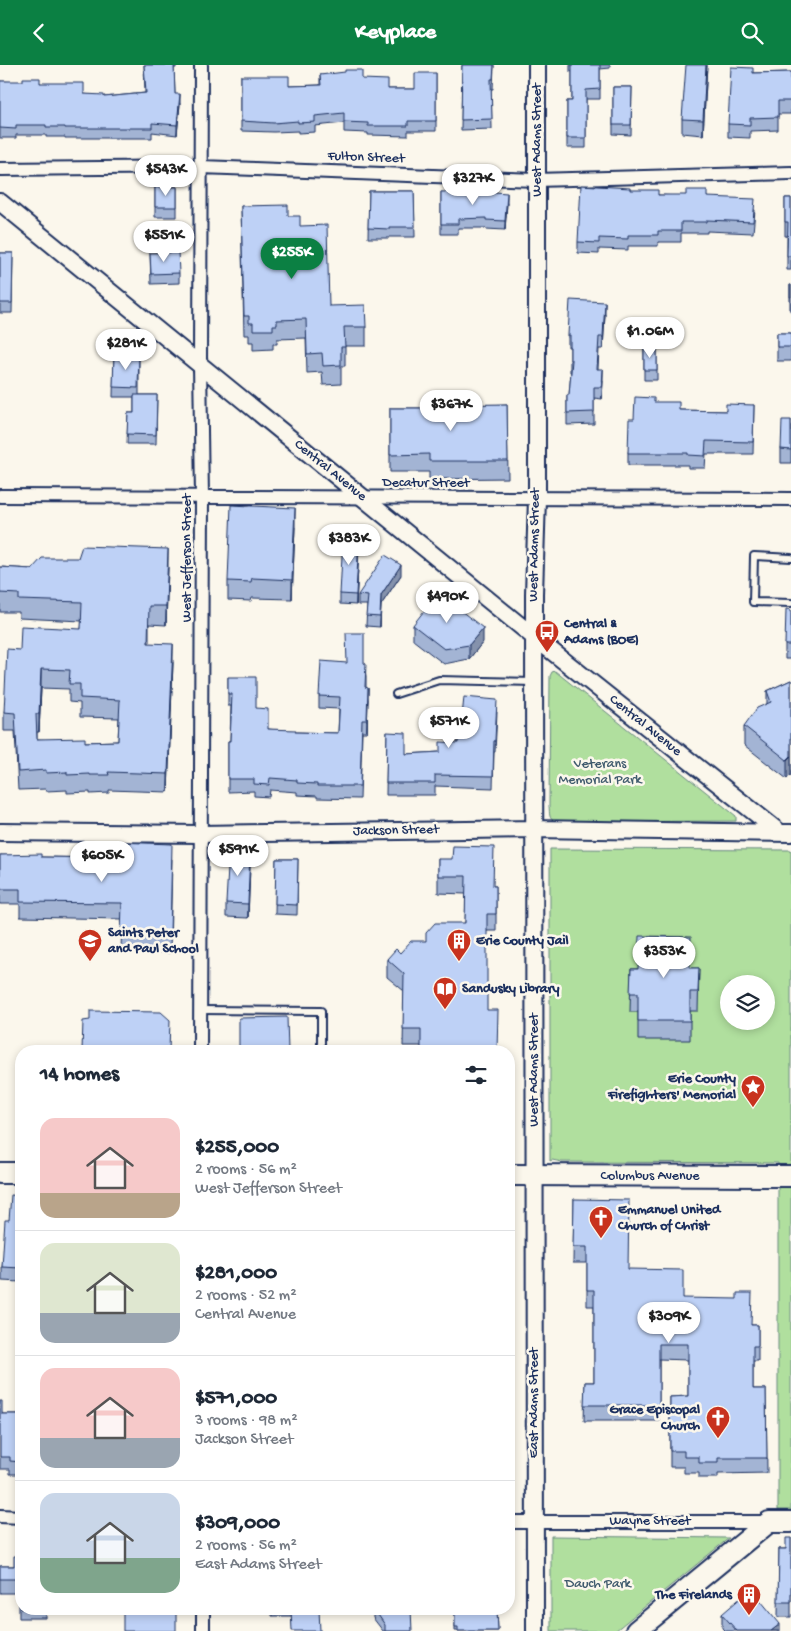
<!DOCTYPE html>
<meta charset="utf-8">
<style>
body{margin:0;font-family:"Gochi Hand",sans-serif;background:#f2f2f3;color:#1f2937;height:100vh;display:flex;flex-direction:column;font-size:19px;white-space:nowrap}
*{box-sizing:border-box;margin:0}
p{font-size:16px;color:#747a83}
.icon{flex:none;width:28px;height:28px;fill:none;stroke:currentColor;stroke-width:2;stroke-linecap:round;stroke-linejoin:round}
.map{position:relative;flex:1;overflow:hidden}
.details{position:absolute;left:15px;top:980px;width:500px;height:570px;display:flex;flex-direction:column;background:#fff;border-radius:20px;box-shadow:0 2px 8px #0003}
.details>*{flex:none}
.fabs{position:absolute;left:720px;top:910px;display:grid;gap:10px}
.fabs a{display:grid;place-items:center;width:55px;height:55px;border-radius:50%;background:#fff;box-shadow:0 2px 8px #0003;font-size:25px}
.price{position:absolute;translate:-50% -42px;padding:0 11px;border-radius:18px;background:#fff;color:#222;font-size:16px;line-height:32px;filter:drop-shadow(0 1px 2px #0008)}
.price::after{content:'';position:absolute;left:50%;top:30px;width:15px;height:11px;margin-left:-8px;background:inherit;clip-path:polygon(0 0,100% 0,50% 100%)}
.price.on{background:#0b8043;color:#fff}
ul{padding:0;list-style:none}
li{display:flex;align-items:center;gap:15px;height:125px;padding:0 25px}
li+li{border-top:1px solid #e0e1e3}
li span{display:grid;place-items:center;flex:none;width:140px;height:100px;border-radius:15px;color:#555}
li>.icon{margin-inline-start:auto}
span .icon{width:60px;height:60px;fill:#fffc;stroke-width:1}
li b{font-size:21px}
h2{display:flex;justify-content:space-between;align-items:center;height:60px;padding:0 25px;font-size:21px}
header{display:flex;justify-content:space-between;align-items:center;height:65px;padding:0 25px;background:#0b8043;color:#fff;font-size:22px;font-weight:700}
.map>svg:first-child{display:block}
.green{fill:#b0df9e;stroke:#66877e;fill-rule:evenodd}
.lines{fill:none;stroke-linecap:round;stroke-linejoin:round}
.service-casing{stroke:#1b2f5e;stroke-width:10}
.minor-casing{stroke:#1b2f5e;stroke-width:16}
.tertiary-casing{stroke:#1b2f5e;stroke-width:20}
.primary-casing{stroke:#1b2f5e;stroke-width:24}
.service{stroke:#fbf7ec;stroke-width:6}
.minor{stroke:#fbf7ec;stroke-width:12}
.tertiary{stroke:#fbf7ec;stroke-width:16}
.primary{stroke:#fbf7ec;stroke-width:20}
.wall{fill:#a3b4d4;stroke:#1b2f5e;fill-rule:evenodd}
.shaded-wall{fill:#8592ac;stroke:#1b2f5e}
.building{fill:#bed1f6;stroke:#1b2f5e;fill-rule:evenodd}
.labels{text-anchor:middle;dominant-baseline:central;stroke-width:5;stroke-linejoin:round;paint-order:stroke}
.street-label{font-size:14px;fill:#1b2f5e;stroke:#fbf7ec}
.poi-label{font-size:14px;font-weight:bold;fill:#1b2f5e;stroke:#fbf7ec;text-anchor:start}
.park-label{font-size:14px;fill:#405b6e;stroke:#fbf7ec}
</style>
<header><svg class="icon" aria-label="back" viewBox="0 0 24 24"><path d="M15 5l-7 7 7 7"/></svg>Keyplace<svg class="icon" aria-label="search" viewBox="0 0 24 24"><circle cx="10" cy="10" r="6"/><path d="M15 15l6 6"/></svg></header>
<div class="map">
<svg width="791" height="1566" viewBox="0 0 791 1566">
<rect width="100%" height="100%" fill="#fbf7ec"/>
<filter id="ink" filterUnits="userSpaceOnUse"><feTurbulence type="fractalNoise" baseFrequency=".02" numOctaves="2"/><feDisplacementMap in="SourceGraphic" scale="10" xChannelSelector="R" yChannelSelector="G"/><feConvolveMatrix kernelMatrix="1 2 1 2 8 2 1 2 1" color-interpolation-filters="sRGB"/></filter>
<g filter="url(#ink)">
<path class="green" d="M555,606L731,747L736,751V756L556,757C548,754 550,749 549,741L550,611L552,607Z
M550,784L791,785V1445H778V1098L562,1097L552,1095L550,1096ZM729,919H766V956H729Z
M551,1471L729,1473L615,1566H551Z"/>
<g class="lines">
<defs>
<path id="service" d="M791,493L754,491L753,537L791,538
M396,629L439,615L533,617
M200,945L321,946V986"/>
<path id="minor" d="M0,104L201,102L536,115L791,108
M0,431L791,434
M200,986L202,432L200,299L201,0
M0,1451L21,1452
M509,1457H769
M203,1544V1566"/>
<path id="tertiary" d="M0,137L534,572L779,767
M0,767L200,769L535,764L791,768
M535,1566L534,529L537,433V0"/>
<path id="primary" d="M0,1108H21
M509,1110L791,1111
M636,1566L769,1457H791"/>
</defs>
<use href="#service" class="service-casing"/>
<use href="#minor" class="minor-casing"/>
<use href="#tertiary" class="tertiary-casing"/>
<use href="#primary" class="primary-casing"/>
<use href="#service" class="service"/>
<use href="#minor" class="minor"/>
<use href="#tertiary" class="tertiary"/>
<use href="#primary" class="primary"/>
</g>
<path class="wall" d="M144,0H176V3H174L175,29L180,39L177,70L152,67V73H65V72H46V70H16V73H0V16L40,18L84,29L104,32L145,28Z
M462,0H494L493,24H491L492,64L461,65Z
M570,0H610V3L600,4V34H586V83H567V36H572V6L570,7Z
M707,0L703,70L682,68V54Z
M791,7V49H778V65L750,66V73L728,72V59L753,8Z
M436,8V66H408V71L368,70V68L344,67V58L315,61V67L298,68V66L274,67L241,66V11L289,21L320,20V10L362,14L388,24H415Z
M613,22H632L631,70L613,69Z
M155,122H177V152H155Z
M630,125L658,130L707,132L755,145L753,168L707,166V168H681V177H658V181H628V185L599,184V189L578,188V177Z
M369,126H414L415,172H389V173H368Z
M441,127L507,138L505,165L486,164V163H458V169H441Z
M785,133H791V205H787V171H785Z
M241,141L288,151L300,161L329,241L366,262V281H345V301H341V319L323,320L322,307L307,308L306,273L277,274V279H273V284L253,285V277H249V270H244Z
M0,188H13L12,248H0Z
M150,188L179,208V218L151,219Z
M790,220H791V246H790Z
M605,249L603,284H599L598,304L603,316L602,334L594,333V359L567,360V330H569L571,307H570V282H568V270Z
M777,268H791V296H777Z
M644,284H657V315H644Z
M114,289L139,290V330H157L156,379H127L128,348H134V332H113Z
M654,337L679,345L726,346L754,340L753,389H706L705,403H688V400H628V388L634,354Z
M507,339L508,413L429,414V407H390V343H429Z
M791,355V398H781V384Z
M295,462L292,534L252,533L251,536L228,535V516Z
M359,483L356,540L340,539V529Z
M0,502L32,504L168,502L166,560L149,559V578L173,597L168,727L109,725V728L90,729V727L67,728V725L46,726V724L18,725L15,666H4V647L20,585L81,564L82,556L19,553V547H0ZM41,623L69,624V637L80,638V652L119,653L118,676L85,677L37,674V667H39Z
M401,510L381,540L380,562L366,561L367,540H358V530Z
M791,545V594H785V580Z
M413,560L483,577L469,594L444,599L413,575Z
M364,598L366,611V622L368,635L367,667H362L360,734L317,733V731L297,730V727L270,725L269,732L254,731V726L228,727V676H230L231,641H228V612L256,643L268,664L295,667L338,668L339,644L319,643V631Z
M791,615V710L787,714L744,680V661L767,639V626Z
M497,647L495,687H494L493,723L435,721V730H386L387,667L406,689L440,687L458,678L462,652Z
M0,790L41,792L172,794L170,888L121,886L122,854L20,852V839H0Z
M276,794H298L297,850L275,849Z
M438,794L493,821H496V866H487L421,981H403L404,926L387,912V894L465,858L466,829L438,828Z
M250,801L248,853L226,852V838Z
M699,903L698,946H690V975H638V947H630L631,904Z
M21,1131V1217L2,1216V1202L9,1155Z
M574,1134L628,1204L683,1233L752,1260H758V1296H753V1324H766L767,1408L718,1409V1413H699V1408H684V1402H670V1332L688,1331V1295L659,1294V1356H584L585,1317H594V1241H587V1198H573Z
M0,1336L2,1349H21V1409H10V1404H0Z
M791,1473V1552H778L779,1484H786Z
M21,1491V1544H46V1553H19V1528H0V1501H14Z
M272,1544H319L291,1551H272Z
M373,1544L412,1566H383L373,1553Z
M442,1544H497L498,1566H455V1545Z
M722,1549L780,1566H725L722,1563Z"/>
<path class="shaded-wall" d="M706,0H707L703,70V55Z
M180,29V39L177,70V60Z
M507,128V138L505,165V156Z
M605,237V249L603,284V272Z
M603,304V316L602,334V322Z
M295,443V462L292,534V515Z
M359,473V483L356,540V530Z
M168,484V502L166,560V541Z
M401,500V510L381,540L380,562L381,530Z
M483,563V577L469,594V580Z
M173,579V597L168,727V709Z
M41,604V623L39,667V649Z
M368,623V635L367,667V655Z
M791,691V710L787,714V695Z
M250,786V801L248,853V839Z
M780,1559V1566H771Z"/>
<path class="building" d="M144,0H174L175,29H180L177,60L152,58V63H65V62H46V60H16V64L0,63V16H23V13H40V18H84V29L104,30V32L146,28Z
M462,0H494L493,14H491L492,54L461,55Z
M572,0H600V24L586,25V73H567V36H572Z
M686,0H706L703,55L682,54Z
M731,2L753,3V8L791,7V36H778V52L750,53V60L728,59Z
M345,5H362V14L388,15V24H415V8H436V56H408V61H368V58L344,57V48L315,51V57L298,58V56L274,58L241,56V11H289V21L321,20L320,10L345,7Z
M613,22H632L631,60H613Z
M581,120L630,123V125H658V130H686V125H707V132L755,134L753,157L707,155V157H681V166H658V170H628V174L599,173V178L578,177Z
M155,122H177V142H155Z
M369,126H414L415,162H389V164L368,163Z
M482,126L507,128L505,156L486,155V153L458,154V159H441V127Z
M785,133H791V191H787L788,157H785Z
M288,140V151H300V161L327,160L329,241L365,240L366,262H344L345,282H341V300L323,301L322,288L307,289L306,254L277,255V260H273V265H253V258H249V251H244L241,141Z
M178,187L179,208L151,209L150,188Z
M0,188H13L12,238H0Z
M790,220H791V232H790Z
M570,235L605,237L603,272H599L597,304H603L602,322H594V347L567,348V330H569L572,295H570V270H568Z
M777,268H791V282H777Z
M644,284H657V305H644Z
M114,289L139,290L138,323L113,322Z
M134,330H157L156,370L127,369L128,348H134Z
M635,332L654,333V337H679V345L726,346V339L754,340L753,377L706,376L705,391L688,390V388H628L629,354H634Z
M507,339L508,396H429V389L390,390V343H429V340Z
M782,355H791V385L781,384Z
M231,440L295,443L292,515L252,513L251,517L228,516Z
M343,472L359,473L356,530L340,529Z
M82,481L168,484L166,541H149L148,578L173,579L168,709L108,707L109,710H90V709L67,710V707L46,708V705L18,707L15,648L4,647L7,584L20,585L21,561L81,564L82,537L19,535V529L0,528V502L32,504L42,493H78ZM41,604L70,605L69,619H80V633L120,635L118,676L85,677V673L37,674L36,649H39Z
M385,490L401,500L381,530L380,552L366,551L368,531L358,530Z
M438,528L483,563L469,580L444,584L413,560Z
M786,544L791,545V580H785Z
M346,568H364V598L366,599L365,622L368,623L367,655H362L360,721H317V719L297,718V715L270,713L269,720L254,719V714H228V676H230L232,629H228V612H256V643L268,644V664L296,665L295,667L338,668L340,632L319,631L321,596L347,598Z
M791,615V691L787,695L744,661L757,643L771,637L767,626Z
M464,632L497,635L495,676H494L493,711L435,710V718H386L387,667L406,668V689L440,687V677L458,678L459,652H462Z
M117,777L172,779L170,872L121,871L122,838L20,837V824H0V790L41,789V792L116,793Z
M453,781L494,782L493,821H496V849H487V945H498L497,986H421V964H403L404,909L387,894L396,884L400,888L411,876H426V868L435,858H465L466,811H438V794H452Z
M229,785L250,786L248,839L226,838Z
M276,794H298L297,840L275,839Z
M639,871L691,872L690,903H699L698,927H690V956H638V928H630L631,904H638Z
M90,946L161,947L170,955L169,986H82L83,956L90,955Z
M287,952L288,986H239V953Z
M11,1130L21,1131V1203L2,1202L5,1155H9Z
M574,1134L629,1135L628,1204L683,1205V1233L737,1234V1228H752L751,1260H758V1281H753V1324H766L767,1393H718V1398H699V1392H684V1386H670V1332L688,1331V1279H659V1340H584L585,1317H594V1225H587V1182H573Z
M0,1336H2V1349H21V1397L10,1396V1392H0Z
M786,1473H791V1537H778L779,1484H786Z
M14,1491H21V1539H19V1514H0V1501H14Z
M751,1524L780,1559L771,1566H737L722,1549Z
M123,1544H176V1566H123Z
M291,1544H319L320,1566H292Z
M374,1544H411L412,1566H385V1560Z
M455,1544H497L498,1566H458V1562H455Z"/>
</g>
<defs>
<symbol id="bus-pin" viewBox="-11 -11 22 30"><path d="M0 17L-7.5 6A9.5 9.5 0 1 1 7.5 6Z" fill="#c8321e" stroke="#fbf7ec"/><path d="M-5-6H5V4H4V6H2V4H-2V6H-4V4H-5ZM-3.5-4V0h7V-4ZM-3.5 1.2v1.5H-2V1.2ZM2 1.2v1.5H3.5V1.2Z" fill="#fff"/></symbol>
<symbol id="school-pin" viewBox="-11 -11 22 30"><path d="M0 17L-7.5 6A9.5 9.5 0 1 1 7.5 6Z" fill="#c8321e" stroke="#fbf7ec"/><path d="M0-5L7-2L0 1L-7-2ZM-4 1L0 2.5L4 1V4Q0 6-4 4Z" fill="#fff"/></symbol>
<symbol id="building-pin" viewBox="-11 -11 22 30"><path d="M0 17L-7.5 6A9.5 9.5 0 1 1 7.5 6Z" fill="#c8321e" stroke="#fbf7ec"/><path d="M-4-6H4V6H1V3H-1V6H-4ZM-2.5-4.3h1.7v1.8h-1.7ZM.8-4.3h1.7v1.8H.8ZM-2.5-1h1.7V.8h-1.7ZM.8-1h1.7V.8H.8Z" fill="#fff"/></symbol>
<symbol id="library-pin" viewBox="-11 -11 22 30"><path d="M0 17L-7.5 6A9.5 9.5 0 1 1 7.5 6Z" fill="#c8321e" stroke="#fbf7ec"/><path d="M-6-4Q-3-5.5-.7-3.5V5Q-3 3-6 4ZM6-4Q3-5.5 .7-3.5V5Q3 3 6 4Z" fill="#fff"/></symbol>
<symbol id="sight-pin" viewBox="-11 -11 22 30"><path d="M0 17L-7.5 6A9.5 9.5 0 1 1 7.5 6Z" fill="#c8321e" stroke="#fbf7ec"/><path d="M0-6L1.8-2.2L6-1.7L2.9 1.2L3.7 5.4L0 3.3L-3.7 5.4L-2.9 1.2L-6-1.7L-1.8-2.2Z" fill="#fff"/></symbol>
<symbol id="church-pin" viewBox="-11 -11 22 30"><path d="M0 17L-7.5 6A9.5 9.5 0 1 1 7.5 6Z" fill="#c8321e" stroke="#fbf7ec"/><path d="M-1.2-6h2.4v3.5h3.3v2.4h-3.3V6h-2.4V-.1h-3.3v-2.4h3.3Z" fill="#fff"/></symbol>
</defs>
<g fill-rule="evenodd">
<use href="#bus-pin" x="533" y="553" width="28" height="38"/>
<use href="#school-pin" x="76" y="862" width="28" height="38"/>
<use href="#building-pin" x="445" y="862" width="28" height="38"/>
<use href="#library-pin" x="431" y="910" width="28" height="38"/>
<use href="#sight-pin" x="739" y="1008" width="28" height="38"/>
<use href="#church-pin" x="587" y="1139" width="28" height="38"/>
<use href="#church-pin" x="704" y="1339" width="28" height="38"/>
<use href="#building-pin" x="735" y="1516" width="28" height="38"/>
</g>
<g class="labels">
<g class="street-label">
<text transform="translate(537 75) rotate(-90)">West Adams Street</text>
<text transform="translate(366 93) rotate(2)">Fulton Street</text>
<text transform="translate(330 406) rotate(39)">Central Avenue</text>
<text x="426" y="418">Decatur Street</text>
<text transform="translate(535 480) rotate(-89)">West Adams Street</text>
<text transform="translate(187 493) rotate(-90)">West Jefferson Street</text>
<text transform="translate(645 661) rotate(39)">Central Avenue</text>
<text transform="translate(396 766) rotate(-1)">Jackson Street</text>
<text transform="translate(534 1005) rotate(-90)">West Adams Street</text>
<text x="650" y="1111">Columbus Avenue</text>
<text transform="translate(534 1338) rotate(-90)">East Adams Street</text>
<text x="650" y="1456">Wayne Street</text>
</g>
<g class="poi-label">
<text x="564" y="559">Central &amp;<tspan x="564" dy="16">Adams (BOE)</tspan></text>
<text x="108" y="868">Saints Peter<tspan x="108" dy="16">and Paul School</tspan></text>
<text x="476" y="876">Erie County Jail</text>
<text x="462" y="924">Sandusky Library</text>
<text x="736" y="1014" text-anchor="end">Erie County<tspan x="736" dy="16">Firefighters' Memorial</tspan></text>
<text x="618" y="1145">Emmanuel United<tspan x="618" dy="16">Church of Christ</tspan></text>
<text x="700" y="1345" text-anchor="end">Grace Episcopal<tspan x="700" dy="16">Church</tspan></text>
<text x="732" y="1530" text-anchor="end">The Firelands</text>
</g>
<g class="park-label">
<text x="600" y="699">Veterans<tspan x="600" dy="16">Memorial Park</tspan></text>
<text x="598" y="1519">Dauch Park</text>
</g>
</g>
</svg>
<div class="fabs">
<a><svg class="icon" aria-label="layers" viewBox="0 0 24 24"><path d="M12 4l9 5-9 5-9-5zM3 14l9 5 9-5"/></svg></a>
</div>
<b class="price" style="left:166px;top:132px">$543K</b>
<b class="price" style="left:473px;top:141px">$327K</b>
<b class="price" style="left:164px;top:198px">$551K</b>
<b class="price on" style="left:292px;top:215px">$255K</b>
<b class="price" style="left:650px;top:294px">$1.06M</b>
<b class="price" style="left:126px;top:306px">$281K</b>
<b class="price" style="left:451px;top:367px">$367K</b>
<b class="price" style="left:349px;top:501px">$383K</b>
<b class="price" style="left:447px;top:559px">$490K</b>
<b class="price" style="left:449px;top:684px">$571K</b>
<b class="price" style="left:238px;top:812px">$591K</b>
<b class="price" style="left:102px;top:818px">$605K</b>
<b class="price" style="left:664px;top:914px">$353K</b>
<b class="price" style="left:669px;top:1279px">$309K</b>
<section class="details">
<h2>14 homes<svg class="icon" aria-label="filters" viewBox="0 0 24 24"><path d="M4 7h16M4 17h16"/><circle cx="9" cy="7" r="2"/><circle cx="15" cy="17" r="2"/></svg></h2>
<ul>
<li><span style="background:linear-gradient(#f6c9c9 75%,#b9a48a 0)"><svg class="icon" aria-label="home" viewBox="0 0 24 24"><path d="M3 11l9-7 9 7M6 9v11h12V9"/></svg></span><div><b>$255,000</b><p>2 rooms · 56 m²</p><p>West Jefferson Street</p></div></li>
<li><span style="background:linear-gradient(#dfe7d0 70%,#9aa5b1 0)"><svg class="icon" aria-label="home" viewBox="0 0 24 24"><path d="M3 11l9-7 9 7M6 9v11h12V9"/></svg></span><div><b>$281,000</b><p>2 rooms · 52 m²</p><p>Central Avenue</p></div></li>
<li><span style="background:linear-gradient(#f6c9c9 70%,#9aa5b1 0)"><svg class="icon" aria-label="home" viewBox="0 0 24 24"><path d="M3 11l9-7 9 7M6 9v11h12V9"/></svg></span><div><b>$571,000</b><p>3 rooms · 98 m²</p><p>Jackson Street</p></div></li>
<li><span style="background:linear-gradient(#c9d6e8 65%,#7fa58c 0)"><svg class="icon" aria-label="home" viewBox="0 0 24 24"><path d="M3 11l9-7 9 7M6 9v11h12V9"/></svg></span><div><b>$309,000</b><p>2 rooms · 56 m²</p><p>East Adams Street</p></div></li>
</ul>
</section>
</div>
